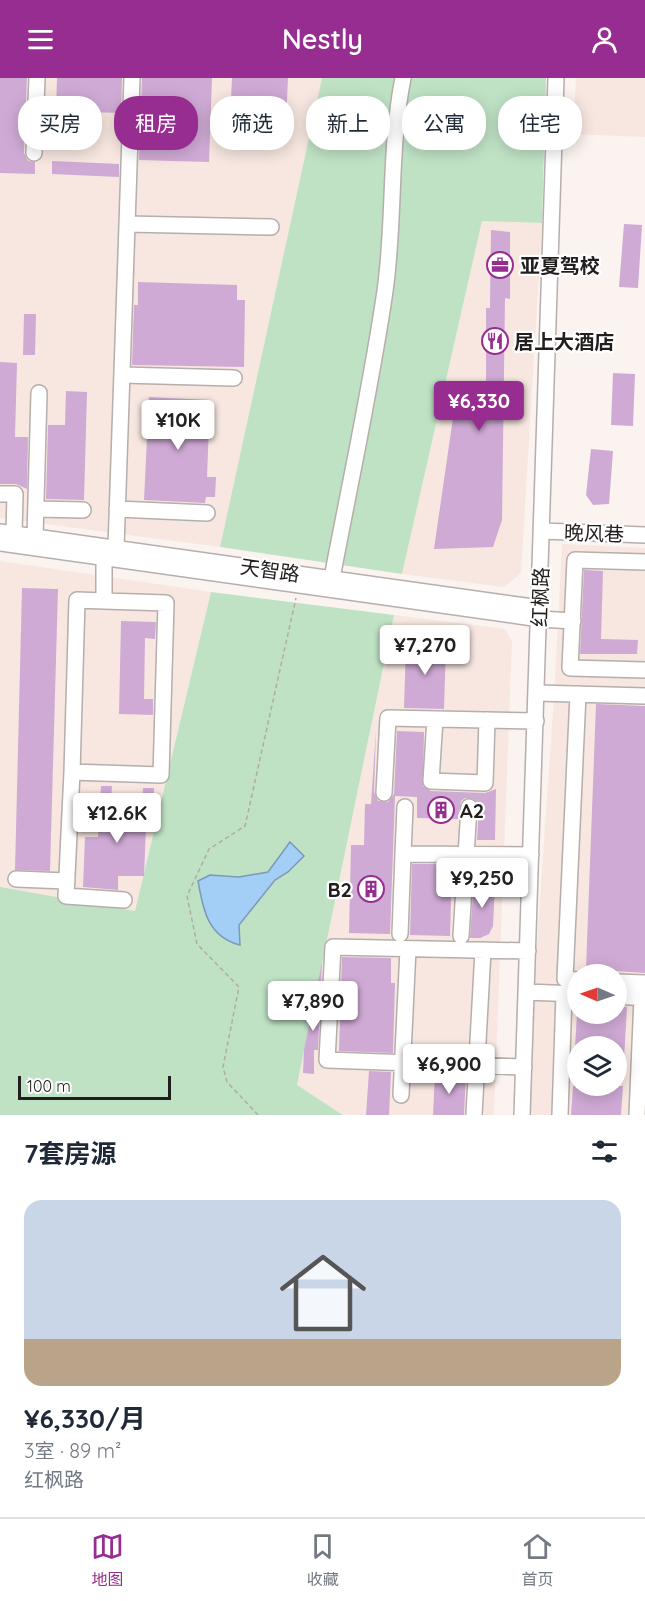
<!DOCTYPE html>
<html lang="zh">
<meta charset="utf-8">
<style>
body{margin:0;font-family:Quicksand,"Noto Sans SC",sans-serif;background:#f2f2f3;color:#1f2937;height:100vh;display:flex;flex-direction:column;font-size:22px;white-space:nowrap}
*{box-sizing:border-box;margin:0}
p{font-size:20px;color:#747a83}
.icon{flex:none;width:33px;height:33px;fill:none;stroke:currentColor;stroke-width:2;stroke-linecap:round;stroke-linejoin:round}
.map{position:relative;height:1037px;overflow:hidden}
.side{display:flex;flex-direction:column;background:#fff;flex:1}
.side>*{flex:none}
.top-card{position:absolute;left:18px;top:18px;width:609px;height:54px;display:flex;gap:12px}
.needle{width:39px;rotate:272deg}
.controls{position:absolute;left:567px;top:886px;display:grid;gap:12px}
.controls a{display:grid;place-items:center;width:60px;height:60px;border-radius:50%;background:#fff;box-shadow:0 3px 15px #0003;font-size:30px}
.scale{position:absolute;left:18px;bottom:15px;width:153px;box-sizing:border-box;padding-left:6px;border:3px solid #211e1d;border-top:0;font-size:16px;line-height:21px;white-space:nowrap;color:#211e1d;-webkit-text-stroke:4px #fff;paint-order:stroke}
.price{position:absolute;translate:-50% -51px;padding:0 14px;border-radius:6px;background:#fff;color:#222;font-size:20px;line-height:39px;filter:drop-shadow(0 2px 3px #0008)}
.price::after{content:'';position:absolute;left:50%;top:36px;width:18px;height:14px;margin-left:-9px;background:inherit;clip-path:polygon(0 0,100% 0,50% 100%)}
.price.current{background:#972d90;color:#fff}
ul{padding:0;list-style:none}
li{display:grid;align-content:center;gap:12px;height:318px;padding:0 24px}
li span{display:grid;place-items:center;height:186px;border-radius:18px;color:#555}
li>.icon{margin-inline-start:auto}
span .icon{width:108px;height:108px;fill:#fffc;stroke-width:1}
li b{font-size:26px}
h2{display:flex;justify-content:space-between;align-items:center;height:72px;padding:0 24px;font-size:26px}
.chip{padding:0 21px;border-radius:24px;background:#fff;box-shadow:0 3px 15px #0003;font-size:21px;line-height:54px}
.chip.current{background:#972d90;color:#fff}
header{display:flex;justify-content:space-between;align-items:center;height:78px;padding:0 24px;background:#972d90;color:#fff;font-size:27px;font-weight:600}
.tabs{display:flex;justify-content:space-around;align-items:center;height:84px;border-top:2px solid #e0e1e3;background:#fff;font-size:16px;color:#747a83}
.tabs a{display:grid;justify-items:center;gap:3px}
.tabs .current{color:#972d90}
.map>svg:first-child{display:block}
.built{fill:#f7e7e0;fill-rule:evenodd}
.green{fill:#bfe2c5}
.water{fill:#a3cff7;stroke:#7c9ab6;stroke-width:1.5}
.building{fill:#cfaad5}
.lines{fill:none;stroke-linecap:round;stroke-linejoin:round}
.minor-casing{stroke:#b5aeaa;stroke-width:18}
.path{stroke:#b1aba8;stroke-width:1.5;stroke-dasharray:4.5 3;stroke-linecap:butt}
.minor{stroke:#fff;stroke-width:15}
.labels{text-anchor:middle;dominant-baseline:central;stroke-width:4.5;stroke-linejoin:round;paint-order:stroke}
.poi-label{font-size:20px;font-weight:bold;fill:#211e1d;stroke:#fff;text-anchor:start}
.street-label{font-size:20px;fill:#211e1d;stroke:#fff}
</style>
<header><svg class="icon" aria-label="menu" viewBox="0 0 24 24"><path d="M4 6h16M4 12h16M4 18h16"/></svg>Nestly<svg class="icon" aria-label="person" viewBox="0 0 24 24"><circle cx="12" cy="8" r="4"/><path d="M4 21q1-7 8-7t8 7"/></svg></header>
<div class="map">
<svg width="645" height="1037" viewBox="0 0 645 1037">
<rect width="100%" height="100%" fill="#fbf3f0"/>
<path class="built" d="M0,0H322L220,469L0,440Z
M576,0H645V59L573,56Z
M482,143L542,145L521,495L504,509L402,496Z
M562,466L645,470V1037H529L534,907L555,605ZM578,897H616V936H578ZM578,969H616V1008H578Z
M0,483L211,514L135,833L0,810Z
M394,537L505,551L512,563L494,1037H343L297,1007Z"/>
<path class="green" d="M322,0H546L542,145L482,143L402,496L220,469Z
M211,514L394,537L297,1007L343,1037H0V809L135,833Z"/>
<path class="water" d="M290,764L304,778L288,794L275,802L239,847L240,867C208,859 203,832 198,803L210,797L239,799L268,794Z"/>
<path class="building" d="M0,0H27L24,75L28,83L35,84V96L0,95Z
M57,0H122L121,35L56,33Z
M142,0H212L209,84L139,82Z
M232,0H288L286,46L230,44Z
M52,83L119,86V99L52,96Z
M624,146L642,147L638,210L619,209Z
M491,152L510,154V221L505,220L502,442L493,469L434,471L457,312L486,308V230H490Z
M138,204L237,207V222H245L244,289L132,287L134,227H138Z
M24,236H36L35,277H23Z
M0,284L17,285L15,359H28L27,411L16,406H0Z
M613,295L635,296L633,348L611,347Z
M66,313L87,314L84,422L46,421L48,347H65Z
M149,319L210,322L207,399H216L215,419H206L205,425L144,422Z
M591,371L613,373L609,426L593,427L586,417Z
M584,492L603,493L601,561L638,562L637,576H580Z
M22,510L58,511L50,793L15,792Z
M121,543L156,544L155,561L145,560L144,621H153V637L119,636Z
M406,566L446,567L444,631L404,630Z
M596,626L645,628V895L586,891Z
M376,652L374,714L378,723L388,724L394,716L397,653L424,654L423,708L431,713L485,715L496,711L495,762H477L479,729L474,721L465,720L461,723L458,741L417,740V719L395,718L390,856L349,855L351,767H364L365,726H371Z
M101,708H112L110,736L142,738L143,710H154L152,750L146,749L144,798H118V812L83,809L85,759H98Z
M412,786H452L450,858L410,857Z
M474,799L481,800V806H495L493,848L489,856L480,860H470Z
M342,879L391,880V905H395L393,975L339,973Z
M322,884L318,972H314V996L303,995L304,972Z
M616,928L627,929L623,999H616V969H575L577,936H616Z
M369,993L391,994L389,1037H366Z
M435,996L466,997L464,1037H433Z
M573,1008H623L621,1037H571Z"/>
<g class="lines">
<defs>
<path id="minor" d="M34,75L37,0
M127,146L271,149
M122,297L234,300
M0,416H15L14,456
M36,431L83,432
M117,431L207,435
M543,453L645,457
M0,454L540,530
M35,459L39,315
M0,465L540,541L573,543
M116,470L132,0
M645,484L575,482L570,590L645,592
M332,500C350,405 371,309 385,213C395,143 389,70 403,0
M104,523L77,522L72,694L161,697L166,525L104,523V480
M537,615L645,618
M435,641L431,703L485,705L487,642
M72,694L66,818L124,822
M384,715L388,640L536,643
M403,776L405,729
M16,801L67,803
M400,856L403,776L531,777
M461,858L469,729
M578,902L565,901L578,616
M616,904L645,905
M526,914L578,916
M616,918L645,920
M524,989L327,982L333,869L528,873
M401,1017L408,871
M474,1037L483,872
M522,1037L556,0
M560,1037L564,916
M637,1037L642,920"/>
</defs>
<use href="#minor" class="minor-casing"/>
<path class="path" d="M258,1037L227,1004L223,989L239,909L197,866L187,818L209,771L245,748L296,520"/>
<use href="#minor" class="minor"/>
</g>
<defs>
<symbol id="office-ring" viewBox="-11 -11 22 22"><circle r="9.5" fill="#fff" stroke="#972d90" stroke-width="1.5"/><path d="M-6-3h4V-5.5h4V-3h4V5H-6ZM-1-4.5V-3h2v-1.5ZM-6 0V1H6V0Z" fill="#972d90"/></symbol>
<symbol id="restaurant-ring" viewBox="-11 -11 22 22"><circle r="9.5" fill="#fff" stroke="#972d90" stroke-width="1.5"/><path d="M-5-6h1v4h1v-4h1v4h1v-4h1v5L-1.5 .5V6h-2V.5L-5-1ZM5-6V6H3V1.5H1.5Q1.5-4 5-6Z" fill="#972d90"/></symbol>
<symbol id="building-ring" viewBox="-11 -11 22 22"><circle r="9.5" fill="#fff" stroke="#972d90" stroke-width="1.5"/><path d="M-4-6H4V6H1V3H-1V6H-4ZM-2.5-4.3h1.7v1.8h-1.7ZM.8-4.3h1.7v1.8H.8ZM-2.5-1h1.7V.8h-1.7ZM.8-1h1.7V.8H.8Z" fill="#972d90"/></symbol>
</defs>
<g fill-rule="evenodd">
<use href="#office-ring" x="485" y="172" width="30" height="30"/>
<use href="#restaurant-ring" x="480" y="248" width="30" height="30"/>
<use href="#building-ring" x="426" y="717" width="30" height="30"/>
<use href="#building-ring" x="356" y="796" width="30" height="30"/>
</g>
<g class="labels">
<g class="poi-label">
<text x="520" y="187">亚夏驾校</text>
<text x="514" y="263">居上大酒店</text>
<text x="460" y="732">A2</text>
<text x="352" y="811" text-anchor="end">B2</text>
</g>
<g class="street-label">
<text transform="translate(594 455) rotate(2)">晚风巷</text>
<text transform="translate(270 492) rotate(8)">天智路</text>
<text transform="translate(540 519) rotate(-88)">红枫路</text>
</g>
</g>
</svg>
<div class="controls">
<a><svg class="needle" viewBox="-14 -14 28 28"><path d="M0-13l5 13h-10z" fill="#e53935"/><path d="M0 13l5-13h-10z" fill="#747a83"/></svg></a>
<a><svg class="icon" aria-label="layers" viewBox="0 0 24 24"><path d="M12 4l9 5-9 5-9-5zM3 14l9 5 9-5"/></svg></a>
</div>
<div class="scale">100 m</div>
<b class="price current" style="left:479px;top:354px">¥6,330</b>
<b class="price" style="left:178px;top:373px">¥10K</b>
<b class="price" style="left:425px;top:598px">¥7,270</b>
<b class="price" style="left:117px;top:766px">¥12.6K</b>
<b class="price" style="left:482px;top:831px">¥9,250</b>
<b class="price" style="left:313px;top:954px">¥7,890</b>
<b class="price" style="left:449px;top:1017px">¥6,900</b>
<div class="top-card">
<a class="chip">买房</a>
<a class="chip current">租房</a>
<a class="chip">筛选</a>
<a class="chip">新上</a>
<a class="chip">公寓</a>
<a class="chip">住宅</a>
</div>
</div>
<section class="side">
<h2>7套房源<svg class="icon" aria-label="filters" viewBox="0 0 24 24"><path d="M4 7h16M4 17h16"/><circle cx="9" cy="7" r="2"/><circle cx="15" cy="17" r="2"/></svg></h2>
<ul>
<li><span style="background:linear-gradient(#c9d6e8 75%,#b9a48a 0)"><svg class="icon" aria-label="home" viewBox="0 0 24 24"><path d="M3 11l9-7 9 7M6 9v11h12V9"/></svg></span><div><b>¥6,330/月</b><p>3室 · 89 m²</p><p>红枫路</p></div></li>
</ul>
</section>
<nav class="tabs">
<a class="current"><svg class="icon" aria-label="map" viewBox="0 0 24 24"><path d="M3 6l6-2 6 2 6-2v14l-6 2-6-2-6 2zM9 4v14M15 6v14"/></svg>地图</a>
<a><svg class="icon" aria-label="saved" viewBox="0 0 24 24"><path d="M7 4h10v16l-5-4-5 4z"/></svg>收藏</a>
<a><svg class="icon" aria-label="home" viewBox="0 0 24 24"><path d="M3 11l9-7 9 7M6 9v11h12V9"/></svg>首页</a>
</nav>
